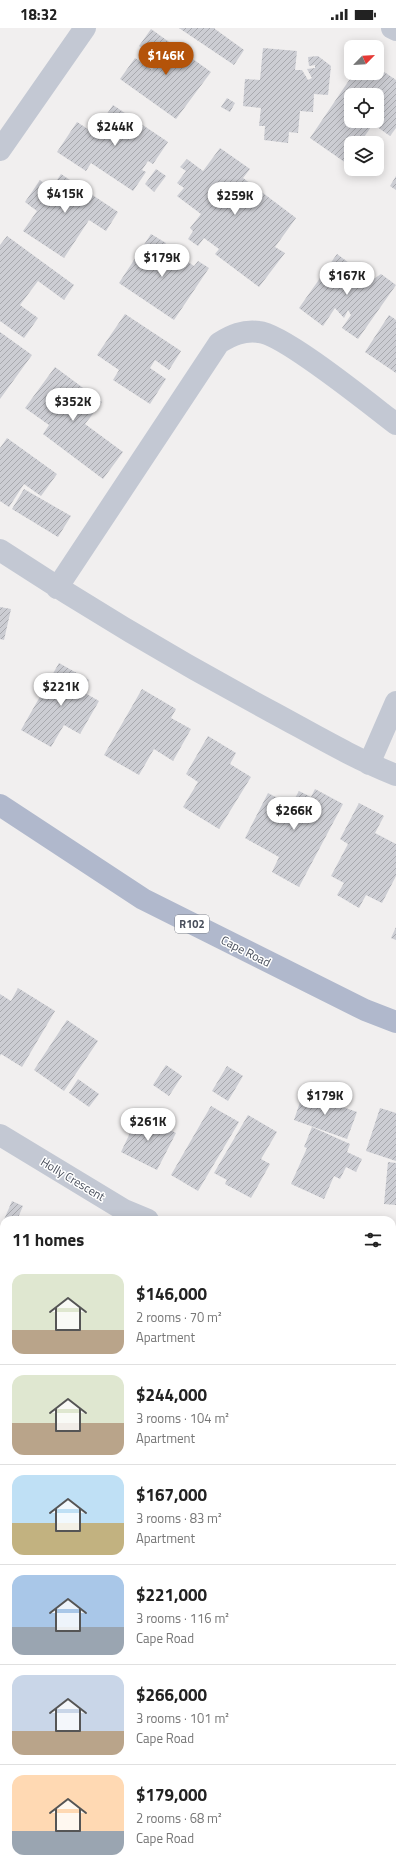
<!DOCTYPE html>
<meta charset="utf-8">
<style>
body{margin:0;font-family:"Titillium Web",sans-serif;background:#f6f6f6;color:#222;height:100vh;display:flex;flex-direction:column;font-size:15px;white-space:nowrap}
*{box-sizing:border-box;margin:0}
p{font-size:13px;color:#767676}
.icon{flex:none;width:22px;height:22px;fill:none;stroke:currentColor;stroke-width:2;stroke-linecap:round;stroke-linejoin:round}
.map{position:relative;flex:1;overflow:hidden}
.details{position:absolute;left:0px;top:1188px;width:396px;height:656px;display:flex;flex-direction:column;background:#fff;border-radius:12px 12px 0 0;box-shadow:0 2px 10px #0003}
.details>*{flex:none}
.needle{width:26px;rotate:66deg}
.tools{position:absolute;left:344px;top:12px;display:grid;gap:8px}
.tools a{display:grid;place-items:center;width:40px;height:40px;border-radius:8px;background:#fff;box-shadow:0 2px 10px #0003;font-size:20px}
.price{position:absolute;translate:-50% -34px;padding:0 9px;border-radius:14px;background:#fff;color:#222;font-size:13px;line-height:26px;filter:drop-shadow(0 1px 2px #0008)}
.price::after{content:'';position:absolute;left:50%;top:24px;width:12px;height:9px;margin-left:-6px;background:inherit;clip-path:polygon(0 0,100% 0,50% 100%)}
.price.active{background:#b45309;color:#fff}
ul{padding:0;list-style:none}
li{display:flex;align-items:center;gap:12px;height:100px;padding:0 12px}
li+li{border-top:1px solid #e0e0e0}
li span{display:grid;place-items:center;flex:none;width:112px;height:80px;border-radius:12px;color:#555}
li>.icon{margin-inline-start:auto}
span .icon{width:48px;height:48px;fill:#fffc;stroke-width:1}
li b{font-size:17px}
h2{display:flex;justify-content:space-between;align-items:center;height:48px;padding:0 12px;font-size:17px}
.status{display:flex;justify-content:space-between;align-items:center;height:28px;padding:0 20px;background:#fff;direction:ltr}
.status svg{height:11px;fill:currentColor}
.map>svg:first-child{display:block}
.building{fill:url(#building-hatch);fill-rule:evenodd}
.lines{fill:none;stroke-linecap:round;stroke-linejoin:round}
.minor{stroke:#c3c8d3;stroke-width:22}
.tertiary{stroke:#c3c8d3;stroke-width:22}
.primary{stroke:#b0b8cc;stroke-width:22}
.labels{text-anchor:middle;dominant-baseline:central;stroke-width:3;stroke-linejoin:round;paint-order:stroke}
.shield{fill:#fff;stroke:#7f838c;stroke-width:1}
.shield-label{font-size:11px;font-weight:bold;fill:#484e5b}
.street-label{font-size:12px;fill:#484e5b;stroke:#fff}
</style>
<div class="status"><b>18:32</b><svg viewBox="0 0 49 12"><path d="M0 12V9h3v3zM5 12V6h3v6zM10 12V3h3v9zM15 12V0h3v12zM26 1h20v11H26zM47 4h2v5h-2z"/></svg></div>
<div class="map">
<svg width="396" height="1844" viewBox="0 0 396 1844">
<defs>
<pattern id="building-hatch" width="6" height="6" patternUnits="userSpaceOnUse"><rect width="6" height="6" fill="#cccdd3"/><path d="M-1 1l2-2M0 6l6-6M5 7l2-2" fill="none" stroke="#a8a9ae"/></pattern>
</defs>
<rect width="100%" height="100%" fill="#f1efef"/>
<path class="building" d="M179,0H215V1L244,22L234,37Z
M151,1L211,44L176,91L120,51L135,30L152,42L159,32L139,18Z
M263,20L297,23L295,42H302L308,52L312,50L307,41L315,40V37L309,38L308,29L318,28L331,38L328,67L314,66L313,84L300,83L298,105L289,104L288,115L264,112L265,98H259L261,80L243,78L245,51L260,52Z
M377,39L396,52V100L390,108L373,96L360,115H351V128L346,135L310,110L354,45H377ZM351,67H377V93H351Z
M227,70L235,75L230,84L221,79Z
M113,77L168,114L153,136L148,133L142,142L146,144L133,163L91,135L86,143L57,124L77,94L94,105Z
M220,120L250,141L243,150L296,190L275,219L285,225L259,259L215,226L219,221L204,210L198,218L188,211L193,203L190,200L201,186L177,168L184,160L177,155L186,143L180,139L187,131L203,143Z
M156,141L166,148L154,164L145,156Z
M61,146L118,184L106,203L89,192L64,230L23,203L37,183L25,174L40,152L51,161Z
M396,148V162L390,158Z
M151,206L166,215L161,221L186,237L188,234L194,238L198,233L209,240L174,292L119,255Z
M7,208L74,257L64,272L38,253L20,277L38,290L24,310L0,293V217Z
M337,226L372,252L381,246L396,257L358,311L342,300L351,287L348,282L344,290L335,280L323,298L299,280Z
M125,286L181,323L169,342L155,332L150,340L166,351L150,376L113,352L119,342L97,327Z
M389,287L396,292V345L365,324Z
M0,304L32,327L0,371Z
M55,339L102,374L85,396L123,424L103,451L43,406L49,397L25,380Z
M7,410L57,446L41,468L24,456L9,479L0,473V420Z
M24,461L71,488L58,509L12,481Z
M0,579L11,581L4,612L0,611Z
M59,635L89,652L83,664L99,673L80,706L64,697L51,719L21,702Z
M142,661L176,681L171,690L191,701L173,733L154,721L139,747L104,727Z
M208,708L236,725L230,736L251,749L219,801L183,779L198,754L186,746Z
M315,761L343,776L299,859L272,844L279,829L245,810L268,765L291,777L299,763L311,769Z
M359,775L384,788L375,805L396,816V848L382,875L366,867L359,880L337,867L344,855L331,848L348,816L340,811Z
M396,899V912L391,910Z
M18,960L55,983L22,1039L1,1026L0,1028V966L11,973Z
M67,992L98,1013L64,1063L34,1042Z
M166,1037L182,1048L169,1068L153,1057Z
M227,1038L243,1048L228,1073L212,1063Z
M78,1051L99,1066L89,1079L69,1065Z
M303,1065L357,1084L347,1111L294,1092Z
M211,1078L239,1094L198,1163L171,1147Z
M380,1080L396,1085V1133L366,1123Z
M139,1086L176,1105L157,1142L121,1124Z
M248,1087L277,1104L261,1131L270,1136L251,1170L225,1156L227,1152L214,1145Z
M312,1099L350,1116L347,1124L362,1131L356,1144L346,1139L340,1151L334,1148L324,1171L291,1156L307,1120L304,1119Z
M388,1134L396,1135V1177L384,1176Z
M12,1173L23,1178L17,1192H4V1202L0,1201Z
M4,1217V1246L0,1244V1226Z
M0,1676L4,1678L1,1695L4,1696V1731L0,1729Z"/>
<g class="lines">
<path class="minor" d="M392,0L396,2
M0,122L85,0
M0,522C88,580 179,634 272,684C313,706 353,730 396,747
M57,560L219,315C232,307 243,302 259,304C284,306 371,377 396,396
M369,736L396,674
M0,1107L124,1182L148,1192
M392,1246L396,1247
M0,1428L4,1429
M392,1492H396"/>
<path class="tertiary" d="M0,1803H4
M215,1840L236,1844"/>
<path class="primary" d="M0,777L143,871L365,982L396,994"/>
</g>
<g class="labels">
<rect class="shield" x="175" y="887" width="34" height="18" rx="3"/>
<g class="shield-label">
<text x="192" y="896">R102</text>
</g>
<g class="street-label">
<text transform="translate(246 923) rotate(27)">Cape Road</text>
<text transform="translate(73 1151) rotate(31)">Holly Crescent</text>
</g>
</g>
</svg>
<div class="tools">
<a><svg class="needle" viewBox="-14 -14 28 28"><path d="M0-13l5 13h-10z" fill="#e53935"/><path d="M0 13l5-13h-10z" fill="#767676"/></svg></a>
<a><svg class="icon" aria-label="locate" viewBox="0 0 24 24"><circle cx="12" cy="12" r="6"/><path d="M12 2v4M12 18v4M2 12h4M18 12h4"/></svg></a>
<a><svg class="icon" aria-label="layers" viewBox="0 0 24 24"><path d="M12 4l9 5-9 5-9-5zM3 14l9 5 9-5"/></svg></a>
</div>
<b class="price active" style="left:166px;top:48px">$146K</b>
<b class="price" style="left:115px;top:119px">$244K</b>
<b class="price" style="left:65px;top:186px">$415K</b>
<b class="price" style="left:235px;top:188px">$259K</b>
<b class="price" style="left:162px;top:250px">$179K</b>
<b class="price" style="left:347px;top:268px">$167K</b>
<b class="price" style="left:73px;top:394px">$352K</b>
<b class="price" style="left:61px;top:679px">$221K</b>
<b class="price" style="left:294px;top:803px">$266K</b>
<b class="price" style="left:325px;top:1088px">$179K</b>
<b class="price" style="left:148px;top:1114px">$261K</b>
<section class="details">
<h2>11 homes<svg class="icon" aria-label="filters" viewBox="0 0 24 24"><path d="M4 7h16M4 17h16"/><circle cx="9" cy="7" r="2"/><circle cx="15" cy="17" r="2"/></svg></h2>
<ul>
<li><span style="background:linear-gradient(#dfe7d0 70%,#b9a48a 0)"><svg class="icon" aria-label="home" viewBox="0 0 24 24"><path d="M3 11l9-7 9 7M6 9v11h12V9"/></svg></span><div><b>$146,000</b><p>2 rooms · 70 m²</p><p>Apartment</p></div></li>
<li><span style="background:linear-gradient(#dfe7d0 60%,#b9a48a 0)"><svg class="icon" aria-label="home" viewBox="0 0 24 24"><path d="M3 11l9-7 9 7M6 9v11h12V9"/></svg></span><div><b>$244,000</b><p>3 rooms · 104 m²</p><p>Apartment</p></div></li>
<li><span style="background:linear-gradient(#bfe0f5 60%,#c2b280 0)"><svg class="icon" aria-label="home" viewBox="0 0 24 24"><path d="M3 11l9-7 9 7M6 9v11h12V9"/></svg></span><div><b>$167,000</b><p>3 rooms · 83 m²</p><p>Apartment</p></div></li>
<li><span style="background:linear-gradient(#a9c7e8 65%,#9aa5b1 0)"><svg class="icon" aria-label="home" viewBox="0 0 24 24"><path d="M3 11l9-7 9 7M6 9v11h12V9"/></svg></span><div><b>$221,000</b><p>3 rooms · 116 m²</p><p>Cape Road</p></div></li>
<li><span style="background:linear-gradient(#c9d6e8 70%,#b9a48a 0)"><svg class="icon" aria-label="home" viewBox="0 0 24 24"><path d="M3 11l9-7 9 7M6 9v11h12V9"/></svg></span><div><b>$266,000</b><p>3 rooms · 101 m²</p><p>Cape Road</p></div></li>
<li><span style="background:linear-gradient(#ffd9b3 70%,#9aa5b1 0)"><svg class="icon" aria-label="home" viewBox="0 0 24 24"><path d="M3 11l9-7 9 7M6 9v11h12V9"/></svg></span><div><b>$179,000</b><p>2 rooms · 68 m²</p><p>Cape Road</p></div></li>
</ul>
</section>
</div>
